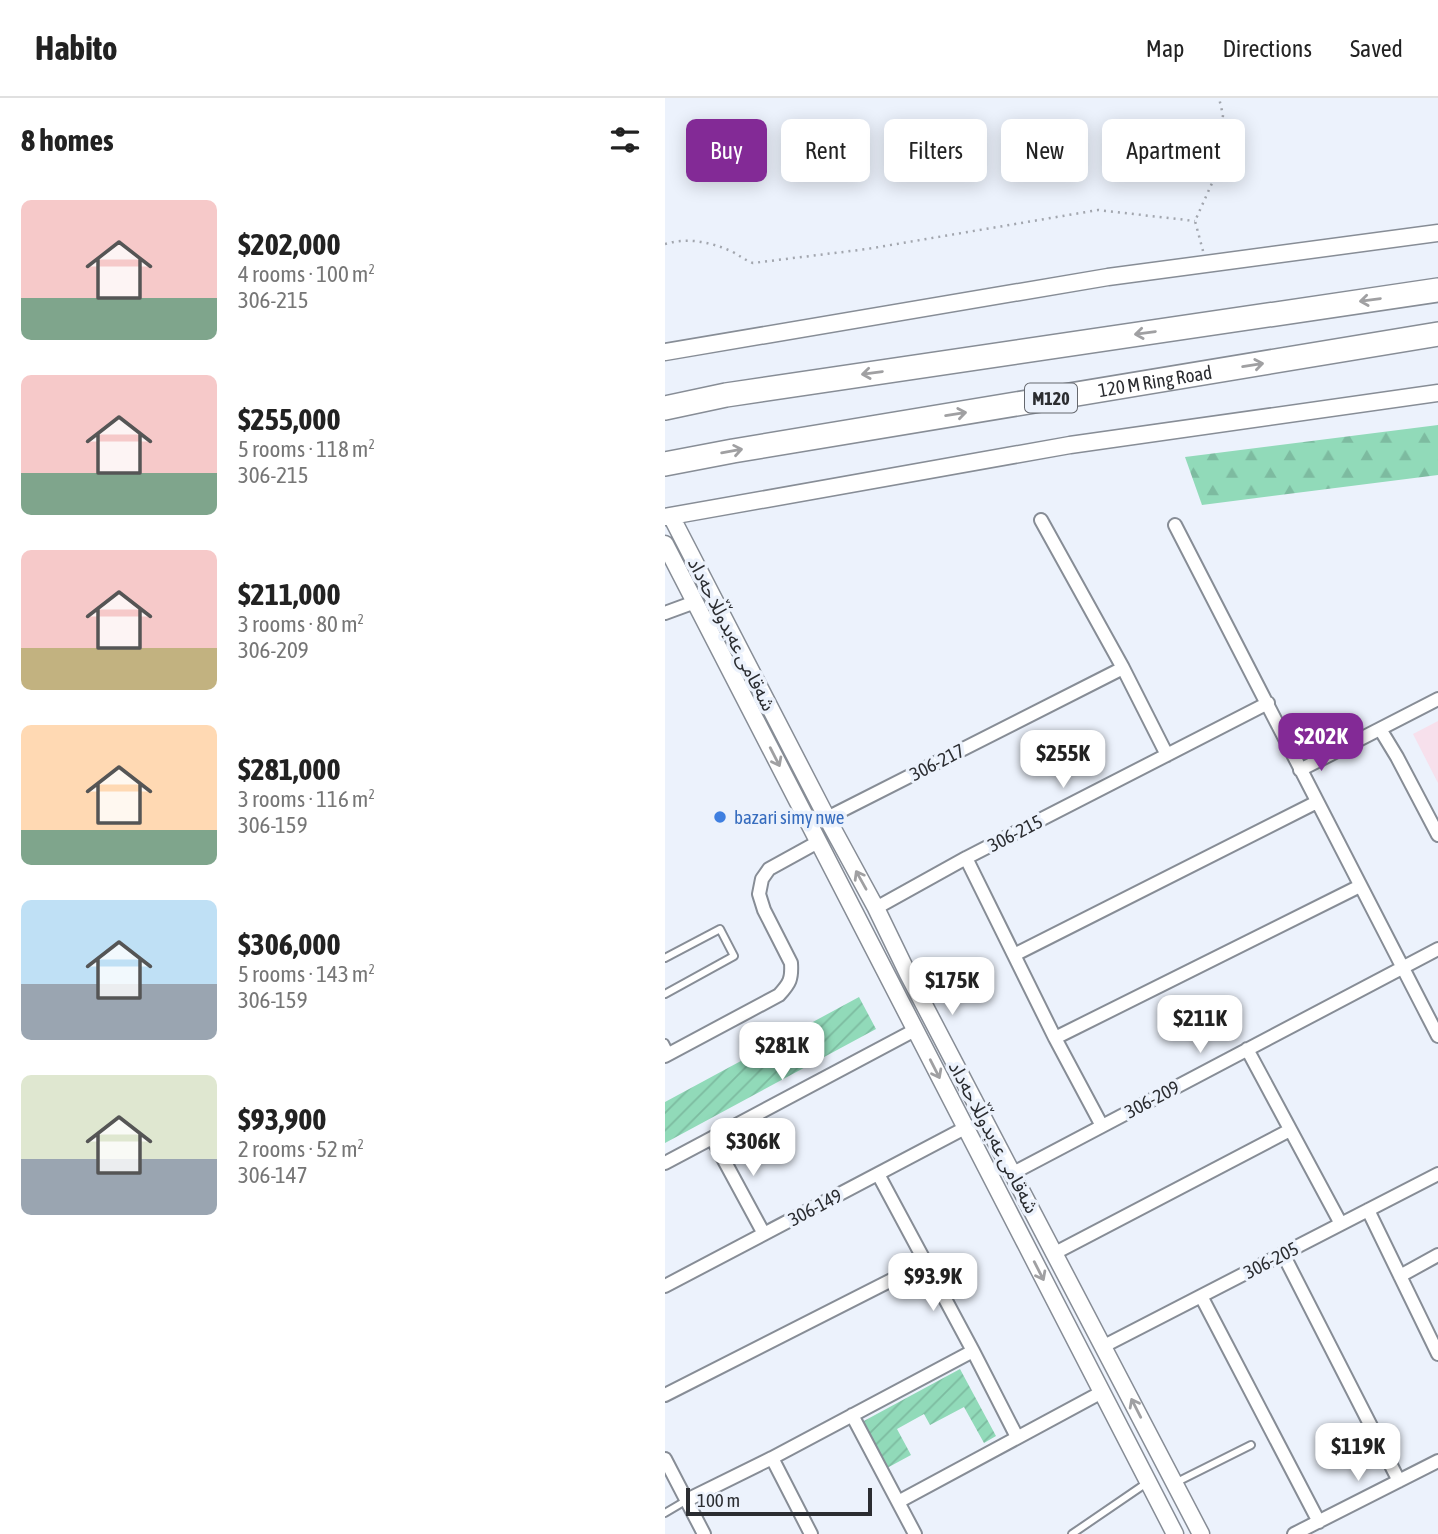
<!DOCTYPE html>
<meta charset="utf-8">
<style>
body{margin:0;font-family:"Asap Condensed","Noto Sans Arabic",sans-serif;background:#f2f2f2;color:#222;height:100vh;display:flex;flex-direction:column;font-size:26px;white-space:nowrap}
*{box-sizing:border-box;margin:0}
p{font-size:23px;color:#767676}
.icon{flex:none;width:38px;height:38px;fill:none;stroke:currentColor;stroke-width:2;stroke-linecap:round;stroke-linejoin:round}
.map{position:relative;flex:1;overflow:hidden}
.sheet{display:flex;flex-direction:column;background:#fff;width:665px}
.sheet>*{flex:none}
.top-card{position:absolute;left:21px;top:21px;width:646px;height:63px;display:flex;gap:14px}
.scale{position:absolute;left:21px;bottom:18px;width:186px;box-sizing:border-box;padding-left:7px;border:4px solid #2b2d31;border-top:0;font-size:19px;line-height:24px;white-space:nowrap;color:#2b2d31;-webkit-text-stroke:5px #ecf2fc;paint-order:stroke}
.price{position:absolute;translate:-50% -60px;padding:0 16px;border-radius:14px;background:#fff;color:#222;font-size:23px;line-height:46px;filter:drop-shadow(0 2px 4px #0008)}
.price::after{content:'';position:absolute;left:50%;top:42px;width:21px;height:16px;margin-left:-10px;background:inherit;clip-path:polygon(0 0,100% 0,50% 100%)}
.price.selected{background:#832a96;color:#fff}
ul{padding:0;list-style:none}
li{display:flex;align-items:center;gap:21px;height:175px;padding:0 21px}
li span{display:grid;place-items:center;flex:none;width:196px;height:140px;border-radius:10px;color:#555}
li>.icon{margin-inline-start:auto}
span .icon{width:84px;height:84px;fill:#fffc;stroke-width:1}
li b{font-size:30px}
h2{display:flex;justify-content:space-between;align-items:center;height:84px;padding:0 21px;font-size:30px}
.tag{padding:0 24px;border-radius:10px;background:#fff;box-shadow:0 4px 18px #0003;font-size:24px;line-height:63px}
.tag.selected{background:#832a96;color:#fff}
header{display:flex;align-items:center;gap:42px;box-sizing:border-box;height:98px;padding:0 35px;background:#fff;border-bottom:2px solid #e0e0e0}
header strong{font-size:33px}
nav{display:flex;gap:38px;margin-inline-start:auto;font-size:24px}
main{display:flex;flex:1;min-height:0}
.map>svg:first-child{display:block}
.education{fill:#f7e0ec}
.forest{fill:url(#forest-firs)}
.garden{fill:url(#garden-furrows)}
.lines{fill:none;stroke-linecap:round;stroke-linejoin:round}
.service-casing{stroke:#878d96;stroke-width:10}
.minor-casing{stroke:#878d96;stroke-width:16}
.tertiary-casing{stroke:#878d96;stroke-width:19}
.motorway-casing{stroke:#878d96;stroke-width:26}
.path{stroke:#a2a6ae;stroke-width:2.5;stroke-dasharray:2 5;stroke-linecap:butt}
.service{stroke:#fff;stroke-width:6}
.minor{stroke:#fff;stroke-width:12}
.tertiary{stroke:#fff;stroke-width:16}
.motorway{stroke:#fff;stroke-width:23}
.oneway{stroke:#a0a0a2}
.shop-dot{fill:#3f7fe0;stroke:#ecf2fc;stroke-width:2.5}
.labels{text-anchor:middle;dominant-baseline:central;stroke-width:7;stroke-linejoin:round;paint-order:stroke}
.shield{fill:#ecf2fc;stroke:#65686e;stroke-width:2}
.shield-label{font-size:18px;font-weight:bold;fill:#2b2d31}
.street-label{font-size:19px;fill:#2b2d31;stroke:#ecf2fc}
.shop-label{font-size:19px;fill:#366cbe;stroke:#ecf2fc;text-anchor:start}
</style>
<header>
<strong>Habito</strong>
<nav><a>Map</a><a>Directions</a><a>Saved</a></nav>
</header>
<main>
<section class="sheet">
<h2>8 homes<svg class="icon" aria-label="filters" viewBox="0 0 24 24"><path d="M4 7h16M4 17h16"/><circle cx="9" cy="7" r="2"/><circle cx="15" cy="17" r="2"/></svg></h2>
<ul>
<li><span style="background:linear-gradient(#f6c9c9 70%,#7fa58c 0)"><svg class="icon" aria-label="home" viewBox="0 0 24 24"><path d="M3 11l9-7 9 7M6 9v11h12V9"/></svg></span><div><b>$202,000</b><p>4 rooms · 100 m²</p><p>306-215</p></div></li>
<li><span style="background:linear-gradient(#f6c9c9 70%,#7fa58c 0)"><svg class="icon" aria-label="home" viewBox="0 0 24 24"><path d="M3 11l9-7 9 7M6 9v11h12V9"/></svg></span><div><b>$255,000</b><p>5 rooms · 118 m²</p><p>306-215</p></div></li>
<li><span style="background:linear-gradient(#f6c9c9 70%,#c2b280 0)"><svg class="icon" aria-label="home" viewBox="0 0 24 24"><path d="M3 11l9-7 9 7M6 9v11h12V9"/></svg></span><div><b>$211,000</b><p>3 rooms · 80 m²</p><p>306-209</p></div></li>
<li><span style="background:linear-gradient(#ffd9b3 75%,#7fa58c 0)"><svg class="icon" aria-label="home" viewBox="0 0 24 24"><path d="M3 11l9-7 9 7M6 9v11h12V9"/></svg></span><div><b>$281,000</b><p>3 rooms · 116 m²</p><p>306-159</p></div></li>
<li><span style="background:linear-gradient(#bfe0f5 60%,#9aa5b1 0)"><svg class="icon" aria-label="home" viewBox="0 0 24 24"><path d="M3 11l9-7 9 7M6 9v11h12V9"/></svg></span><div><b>$306,000</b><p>5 rooms · 143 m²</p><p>306-159</p></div></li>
<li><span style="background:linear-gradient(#dfe7d0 60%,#9aa5b1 0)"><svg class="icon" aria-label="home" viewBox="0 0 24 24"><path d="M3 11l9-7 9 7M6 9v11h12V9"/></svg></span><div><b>$93,900</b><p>2 rooms · 52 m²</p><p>306-147</p></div></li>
</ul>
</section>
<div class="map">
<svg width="773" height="1436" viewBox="0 0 773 1436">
<defs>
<pattern id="forest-firs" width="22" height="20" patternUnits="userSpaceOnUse" patternTransform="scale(1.75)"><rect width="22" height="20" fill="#91dab9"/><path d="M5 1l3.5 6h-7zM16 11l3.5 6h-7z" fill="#7dbba0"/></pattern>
<pattern id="garden-furrows" width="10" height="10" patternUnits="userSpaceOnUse" patternTransform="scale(1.75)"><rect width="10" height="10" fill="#91dab9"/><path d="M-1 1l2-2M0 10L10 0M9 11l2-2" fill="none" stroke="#7dbba0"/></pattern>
</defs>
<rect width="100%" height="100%" fill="#ecf2fc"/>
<path class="education" d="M773,623V685L748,636Z"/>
<path class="forest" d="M773,327V377L537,407L520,359Z"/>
<path class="garden" d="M194,899L211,931L0,1045V1004Z
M295,1271L331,1338L319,1345L299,1309L265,1327L259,1316L232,1331L246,1357L222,1370L197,1324Z"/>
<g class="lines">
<defs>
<path id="service" d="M0,860L55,831L69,858L0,896
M0,945L5,955
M510,1385L586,1347
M0,1415L22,1402
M407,1436L483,1384"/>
<path id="minor" d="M376,422L458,570L502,657
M510,427C599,597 685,768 773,938
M0,515L30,504
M715,631L732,659L773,737
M635,672L773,601
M162,720L458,570
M301,760L390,940L437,1028
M211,810L301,760L603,605
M349,857L652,704
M390,940L695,788
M582,951L676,1126
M0,958L114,897C125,885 127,881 126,865L99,812L94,796L97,781L104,771L153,744
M47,1040L99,1136
M0,1065L250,932
M348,1075L773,851
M213,1076L308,1253L352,1339
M703,1112L773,1256
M390,1155L625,1032
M618,1156L734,1383
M735,1178L773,1157
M0,1188L300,1030
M536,1198L654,1424
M439,1248L773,1076
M0,1297L260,1165
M187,1317L250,1436
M107,1360L146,1436
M0,1361L39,1436
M22,1402L107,1360L308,1253
M233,1404L437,1294
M629,1436L773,1363"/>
<path id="tertiary" d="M0,254L443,179L773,135
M6,418L162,720L211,810L243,876L536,1436
M0,419L405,347L773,295
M0,446L510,1436"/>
<g id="motorway">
<path d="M0,310L61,297L773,192"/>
<path id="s1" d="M0,366L68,353L773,236"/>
</g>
</defs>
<use href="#service" class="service-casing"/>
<use href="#minor" class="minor-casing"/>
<use href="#tertiary" class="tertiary-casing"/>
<use href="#motorway" class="motorway-casing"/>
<path class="path" d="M0,146C23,139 46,144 68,154C75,158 80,162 88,165L202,151L433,112L530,123
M538,153L530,123L552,74L558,17L554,0"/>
<use href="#service" class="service"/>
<use href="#minor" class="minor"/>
<use href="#tertiary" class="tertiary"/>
<use href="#motorway" class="motorway"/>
</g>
<defs><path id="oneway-shaft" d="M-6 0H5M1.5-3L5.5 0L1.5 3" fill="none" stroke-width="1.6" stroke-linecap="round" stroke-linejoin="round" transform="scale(1.75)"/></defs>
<g class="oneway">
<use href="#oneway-shaft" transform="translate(705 202) rotate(172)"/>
<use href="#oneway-shaft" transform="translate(480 235) rotate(172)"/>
<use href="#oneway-shaft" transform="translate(588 267) rotate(-9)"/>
<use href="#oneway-shaft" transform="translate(207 275) rotate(172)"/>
<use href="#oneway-shaft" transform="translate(291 316) rotate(-9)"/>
<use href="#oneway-shaft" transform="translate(67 353) rotate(-10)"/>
<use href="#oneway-shaft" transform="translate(110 659) rotate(63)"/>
<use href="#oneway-shaft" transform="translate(196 782) rotate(-119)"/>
<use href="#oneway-shaft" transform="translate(270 971) rotate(63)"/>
<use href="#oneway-shaft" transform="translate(374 1173) rotate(63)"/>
<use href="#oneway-shaft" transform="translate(471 1310) rotate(-117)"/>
</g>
<circle class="shop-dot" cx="55" cy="719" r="7"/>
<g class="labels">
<rect class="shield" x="360" y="285.5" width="52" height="29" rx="5"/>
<g class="shield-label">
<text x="386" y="300">M120</text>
</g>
<g class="street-label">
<text stroke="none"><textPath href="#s1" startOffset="497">120 M Ring Road</textPath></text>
<text transform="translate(67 536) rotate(63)">شەقامی عەبدوڵڵا حەداد</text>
<text transform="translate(272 664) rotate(-27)">306-217</text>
<text transform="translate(350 735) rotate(-27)">306-215</text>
<text transform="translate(487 1001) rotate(-28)">306-209</text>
<text transform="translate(329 1039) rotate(62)">شەقامی عەبدوڵڵا حەداد</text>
<text transform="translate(150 1109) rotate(-28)">306-149</text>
<text transform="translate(606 1162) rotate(-27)">306-205</text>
</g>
<g class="shop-label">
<text x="69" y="719">bazari simy nwe</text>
</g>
</g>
</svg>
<div class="scale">100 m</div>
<b class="price selected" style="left:656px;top:675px">$202K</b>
<b class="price" style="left:398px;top:692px">$255K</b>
<b class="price" style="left:287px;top:919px">$175K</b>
<b class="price" style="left:535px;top:957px">$211K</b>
<b class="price" style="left:117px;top:984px">$281K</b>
<b class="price" style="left:88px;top:1080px">$306K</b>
<b class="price" style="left:268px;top:1215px">$93.9K</b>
<b class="price" style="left:693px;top:1385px">$119K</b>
<div class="top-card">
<a class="tag selected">Buy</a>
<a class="tag">Rent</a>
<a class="tag">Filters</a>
<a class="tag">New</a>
<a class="tag">Apartment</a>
</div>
</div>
</main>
